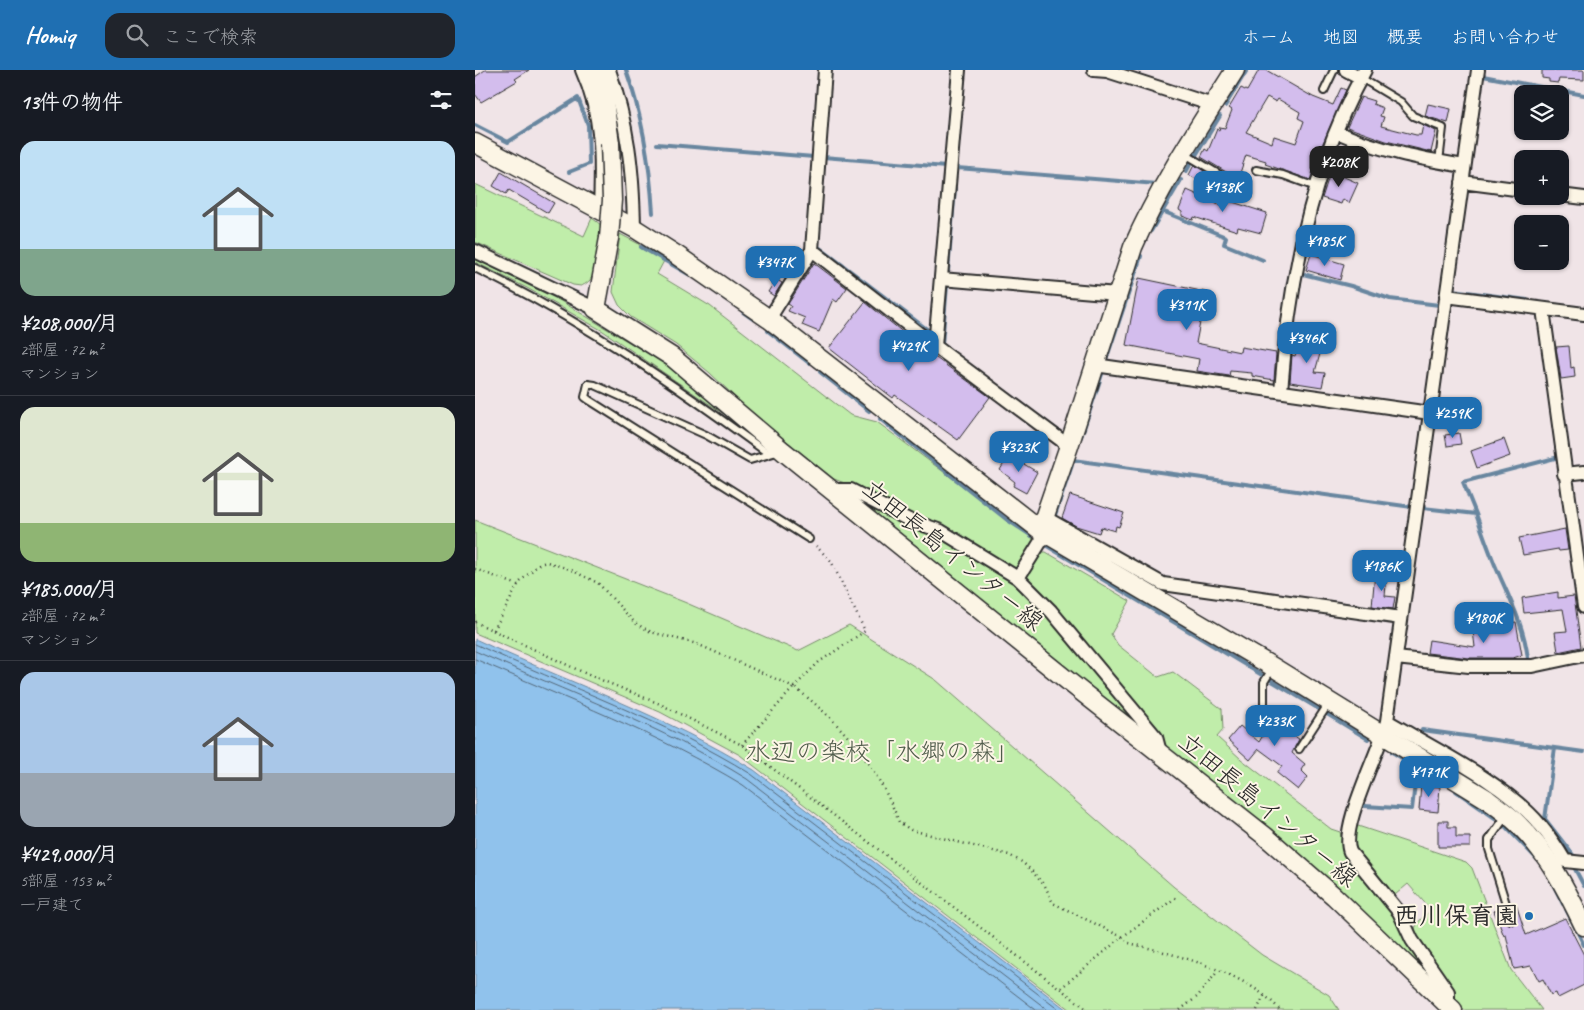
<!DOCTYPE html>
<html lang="ja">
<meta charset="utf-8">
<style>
body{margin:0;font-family:Caveat,"Klee One",sans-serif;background:#20242c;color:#f1f3f6;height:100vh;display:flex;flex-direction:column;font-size:19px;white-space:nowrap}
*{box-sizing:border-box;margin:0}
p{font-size:16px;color:#9ea1a6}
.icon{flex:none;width:28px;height:28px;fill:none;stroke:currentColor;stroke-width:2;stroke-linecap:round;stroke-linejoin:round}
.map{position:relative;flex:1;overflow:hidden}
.side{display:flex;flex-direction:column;background:#171b24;width:475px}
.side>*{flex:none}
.fabs{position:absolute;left:1039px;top:15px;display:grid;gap:10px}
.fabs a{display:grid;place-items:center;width:55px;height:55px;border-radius:10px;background:#171b24;box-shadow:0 1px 4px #0004;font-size:25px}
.price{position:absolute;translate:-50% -42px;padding:0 11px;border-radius:10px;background:#1f6fb2;color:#fff;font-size:16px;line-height:32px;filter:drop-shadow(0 1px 2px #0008)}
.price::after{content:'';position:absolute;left:50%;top:30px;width:15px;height:11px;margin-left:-8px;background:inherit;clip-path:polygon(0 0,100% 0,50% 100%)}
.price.selected{background:#222;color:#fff}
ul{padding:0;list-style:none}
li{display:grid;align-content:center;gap:10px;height:265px;padding:0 20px}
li+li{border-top:1px solid #363941}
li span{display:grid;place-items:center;height:155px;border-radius:15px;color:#555}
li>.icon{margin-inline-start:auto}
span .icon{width:90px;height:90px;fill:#fffc;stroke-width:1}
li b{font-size:21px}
h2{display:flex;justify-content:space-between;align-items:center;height:60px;padding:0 20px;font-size:21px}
header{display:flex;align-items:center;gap:30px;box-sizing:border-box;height:70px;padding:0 25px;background:#1f6fb2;color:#fff}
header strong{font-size:24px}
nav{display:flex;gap:28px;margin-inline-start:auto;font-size:18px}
.search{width:350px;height:45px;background:#20242c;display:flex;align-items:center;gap:12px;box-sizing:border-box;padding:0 18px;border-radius:15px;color:#9ea1a6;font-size:19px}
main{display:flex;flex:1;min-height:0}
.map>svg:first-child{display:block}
.green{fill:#c0edaa;stroke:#768c6a}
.water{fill:#90c2ec;stroke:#68869f}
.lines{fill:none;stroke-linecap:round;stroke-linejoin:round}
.shore{stroke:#536778;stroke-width:1}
.stream{stroke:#68869f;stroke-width:4}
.building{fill:#d3bded;stroke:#2b2b2b;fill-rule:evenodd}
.lane-casing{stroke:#2b2b2b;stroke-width:10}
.street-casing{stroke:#2b2b2b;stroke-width:16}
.secondary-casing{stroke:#2b2b2b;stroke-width:21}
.path{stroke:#2b2b2b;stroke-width:2.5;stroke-dasharray:1 4;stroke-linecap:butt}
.lane{stroke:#fcf5e5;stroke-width:6}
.street{stroke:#fcf5e5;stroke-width:12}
.secondary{stroke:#fcf5e5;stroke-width:18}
.secondary-bridge-casing{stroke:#2b2b2b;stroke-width:21;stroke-linecap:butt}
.secondary-bridge{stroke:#fcf5e5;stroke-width:18}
.poi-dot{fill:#1f6fb2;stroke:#fcf5e5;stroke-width:2}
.labels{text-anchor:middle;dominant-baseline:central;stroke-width:4;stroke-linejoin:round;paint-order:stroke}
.street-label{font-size:25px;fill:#2b2b2b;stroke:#fcf5e5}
.park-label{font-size:25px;fill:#505c4b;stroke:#fcf5e5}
.poi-label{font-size:25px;font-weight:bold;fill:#2b2b2b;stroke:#fcf5e5;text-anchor:end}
</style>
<header>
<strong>Homiq</strong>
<div class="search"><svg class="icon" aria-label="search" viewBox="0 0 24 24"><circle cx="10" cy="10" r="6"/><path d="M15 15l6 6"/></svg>ここで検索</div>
<nav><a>ホーム</a><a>地図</a><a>概要</a><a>お問い合わせ</a></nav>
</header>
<main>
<section class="side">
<h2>13件の物件<svg class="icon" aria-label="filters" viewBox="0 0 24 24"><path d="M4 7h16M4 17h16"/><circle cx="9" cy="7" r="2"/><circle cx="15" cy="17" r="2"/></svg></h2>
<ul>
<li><span style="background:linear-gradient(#bfe0f5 70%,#7fa58c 0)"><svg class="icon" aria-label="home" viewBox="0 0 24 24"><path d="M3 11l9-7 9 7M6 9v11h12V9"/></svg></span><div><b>¥208,000/月</b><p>2部屋 · 72 m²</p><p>マンション</p></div></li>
<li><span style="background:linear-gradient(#dfe7d0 75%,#8fb573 0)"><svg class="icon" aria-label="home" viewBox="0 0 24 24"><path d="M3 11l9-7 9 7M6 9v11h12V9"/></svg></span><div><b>¥185,000/月</b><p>2部屋 · 72 m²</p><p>マンション</p></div></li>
<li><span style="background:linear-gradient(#a9c7e8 65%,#9aa5b1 0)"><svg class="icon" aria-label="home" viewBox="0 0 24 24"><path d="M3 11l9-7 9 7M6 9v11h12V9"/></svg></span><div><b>¥429,000/月</b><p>5部屋 · 153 m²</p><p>一戸建て</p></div></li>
</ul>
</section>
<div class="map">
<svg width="1109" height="940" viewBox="0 0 1109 940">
<rect width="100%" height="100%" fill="#f0e4e7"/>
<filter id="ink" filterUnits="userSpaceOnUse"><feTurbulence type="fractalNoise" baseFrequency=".02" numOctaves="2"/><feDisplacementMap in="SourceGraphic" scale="10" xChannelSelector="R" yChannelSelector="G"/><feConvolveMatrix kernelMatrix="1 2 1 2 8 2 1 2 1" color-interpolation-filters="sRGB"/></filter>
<g filter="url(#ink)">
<path class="green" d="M0,114L109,166L117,148L126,155C124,174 127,209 106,216L98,215L0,172Z
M145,164L164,174L165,178L189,191L182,204L235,236L375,345L402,352L557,468L561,472L544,498L537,500L383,418L359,409L279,345L235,303L201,275L156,247L144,235L138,222Z
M0,189L84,230L197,298L275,362L128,261L52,218L0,192Z
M381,427L463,463L542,512L574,545L676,666Z
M0,450L209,532L323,581L374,555L461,610L699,817L787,885L854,925L864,940H595L265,685L185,642L0,563Z
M567,482H571L655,531L636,564L643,575L683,607L698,602L747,639L748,660L742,667L766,689L856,759L865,762L871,784L911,829L970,921L690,677L550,508Z
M880,755L991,792L997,798L1036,900L1067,940H986L940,866C938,853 947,849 956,840L933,814L920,825L877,773Z"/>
<path class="water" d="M0,569C93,612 191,646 279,700L592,940H0Z"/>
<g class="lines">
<path class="shore" d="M0,574C92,617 189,650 276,704L584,940
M0,581C92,622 187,656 272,709L573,940
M0,589C91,629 184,664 268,715L561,940"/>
<path class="stream" d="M151,0C168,47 175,94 178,143
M1008,6L1109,25
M750,36L772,0
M0,55L33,72L103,28L113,55L114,94L94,102
M182,74L339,87
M721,85L745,46
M348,87L471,97
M482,98L682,114
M711,102L716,93
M687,141L751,167L749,174L788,190
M676,161L706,110
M341,175L457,263
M166,177L215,205
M473,201L480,118
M828,204L876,216L915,229L964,235L965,231
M977,220L1052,230
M268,242L278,249
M293,261L334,293
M469,276L467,274L472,215
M632,287L666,186
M345,302L394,341
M405,349L531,449L557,466
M606,367L627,304
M598,390L937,437
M948,438L1001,444C1007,461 1013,478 1020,495C1033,526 1049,554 1053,589
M1001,444L988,412L1084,387
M580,445L597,395
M572,476L787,605
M797,611L844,639
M852,644L893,669
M947,660L1109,682
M1080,678L1070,749L1098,785
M917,682L966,712
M981,721L1020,748
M890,736L937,739L942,697
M1030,756L1062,789
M1100,799L1109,816
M1078,814L1088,834
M1091,839L1109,875"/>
</g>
<path class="building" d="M10,0H54L40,9L42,11L6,32L0,24V7Z
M784,0H791L838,27L858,35L866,18L871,20L848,73L835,110L790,94L791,91L771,85L763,109L726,87L730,79L733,81L742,59L744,60L745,57L750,58L757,40L754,38L766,18L772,21ZM792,27L801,32L803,29L825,42L823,48L829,51L821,73L799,66L797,73L771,62Z
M1067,0H1109V10L1084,9L1083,13L1074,12V9L1067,8Z
M886,27L899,31L898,34L908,38L905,46L909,47L906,56L941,65H946L948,55L961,61L956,82L911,71L872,57Z
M953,34L976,39L973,53L950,46Z
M719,95L729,101L724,111L714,105Z
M857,97L862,99L860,103L883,113L874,133L868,129L866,134L847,128Z
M26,102L79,133L73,143L34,120L31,124L18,116Z
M712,120L746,135L748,129L792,143L786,163L763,157L762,161L719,147L718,150L707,146V142L704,140Z
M836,184L869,194L865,210L831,200Z
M339,193L372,218L362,232L358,229L344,262L327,255L330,248L313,241L316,236L313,234Z
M664,208L731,222L721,273L765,282L766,277L801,283L799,310L777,306V303L755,301L754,306L722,301L724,289L651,275Z
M301,209L307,213L299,226L293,222Z
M390,232L454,283L515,327L483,370L420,325L418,328L354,278Z
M825,267L848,273L840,302L850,303L847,317L815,312L817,285L820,286Z
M1094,276L1096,298L1099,297L1100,307L1086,309L1081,277Z
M984,363L986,374L972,376L970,365Z
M1029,369L1035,386L1002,398L996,381Z
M534,385L562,402L551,423L538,416L540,412L525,400Z
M595,425L649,443L644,457L641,456L640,461L626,457L624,463L601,456L587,448Z
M1090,459L1093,480L1084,481L1083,479L1048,485L1044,468Z
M900,502L912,503L910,526L920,527L918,539L897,536Z
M1083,522V528L1099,526L1106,577L1083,582L1080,562L1092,561L1088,539L1049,543L1047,528Z
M1041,552L1047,585L1038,588H994L952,583L954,570L1000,577L998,561L1009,560V557Z
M806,642L824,653L821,657L824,659L819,666L824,669L817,683L830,694L826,700L833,707L823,720L802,703L807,696L784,679L775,690L753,670L765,656L784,672L800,645L803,647Z
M946,715L965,717L963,742L944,740Z
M963,751H973V757H981V767H995V777H963Z
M1041,834L1051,865L1090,848L1109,885V915L1083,928L1081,923L1076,925L1068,909L1064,911L1056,896L1039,899L1031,865L1029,866L1019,841L1027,839L1032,853L1038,855L1041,849L1037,836Z"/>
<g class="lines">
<defs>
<path id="lane" d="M886,8L926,32L938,46L968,58L964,92
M849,21L859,0
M710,84L752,109
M781,100L808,105L841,117
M0,198C105,249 200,315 294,384
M305,381L275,390L231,365L120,315L113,314L110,327L114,330L334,469
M789,651V612L797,599
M824,679L854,633
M1031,746L1014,770V779L1036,850"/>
<path id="street" d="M107,0C128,47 127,89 125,139
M134,0C153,55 158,99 159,158
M619,0L632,1L738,35
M871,0L886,8
M862,62C905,81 943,88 989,96
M987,112L1048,120
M1085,125L1109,128
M337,180L460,276L594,376
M0,181L121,239
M466,209L642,224
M971,226L1109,244
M1068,239L1109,537
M294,249L337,180L350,0
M460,276L484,0
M620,295L955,343
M806,321C814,211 836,97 890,0
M1089,404L1109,402
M357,420H376L434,450L466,461L543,508L576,541L681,667L685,682
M569,447L688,514L926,548
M543,508L571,463
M921,588L994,596H1057L1109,585
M912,651C961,680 1030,713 1066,756C1075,767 1083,779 1090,791L1109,793
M973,935V922L937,870L924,842L875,782C864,757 905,681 912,651L1003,0"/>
<path id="secondary" d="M120,0L129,31L135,73
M0,73L159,158L200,184L294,249L565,460L798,597L1012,729C1022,737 1033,744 1042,753C1072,782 1091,818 1109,856
M134,168L121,239L197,287L308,381L593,611L790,766L859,826L978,940
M565,460L594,376L658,177C685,115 724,57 760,0"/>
</defs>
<use href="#lane" class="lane-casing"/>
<use href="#street" class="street-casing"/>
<use href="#secondary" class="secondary-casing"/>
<path class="path" d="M0,499L43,515
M0,552L114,605L185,634L267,675L613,940
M19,560L44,513L64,494L72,492L94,499L123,513L160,553L176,562L222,574L319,617L344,592L390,561L356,491L341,476
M267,675L319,617C366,652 403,697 424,752L436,760L534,785L547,792L556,800L570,816L578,833L647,867L654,873C702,885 772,902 805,940
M586,918L647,867L703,826
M705,940L722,927L743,901
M782,940L790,924"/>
<use href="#lane" class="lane"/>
<use href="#street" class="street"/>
<use href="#secondary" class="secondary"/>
<defs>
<path id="secondary-bridge" d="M134,168L137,130L135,73"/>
</defs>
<use href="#secondary-bridge" class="secondary-bridge-casing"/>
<use href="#secondary-bridge" class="secondary-bridge"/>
</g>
</g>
<circle class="poi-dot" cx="1054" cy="846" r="5"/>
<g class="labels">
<g class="street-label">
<text transform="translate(478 485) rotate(39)">立田長島インター線</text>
<text transform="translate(793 740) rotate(40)">立田長島インター線</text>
</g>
<g class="park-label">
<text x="408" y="682">水辺の楽校「水郷の森」</text>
</g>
<g class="poi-label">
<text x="1044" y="846">西川保育園</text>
</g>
</g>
</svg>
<div class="fabs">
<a><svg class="icon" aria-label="layers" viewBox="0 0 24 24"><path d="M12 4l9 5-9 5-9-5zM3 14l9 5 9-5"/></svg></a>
<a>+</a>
<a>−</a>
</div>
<b class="price selected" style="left:864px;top:118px">¥208K</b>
<b class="price" style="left:748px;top:143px">¥138K</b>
<b class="price" style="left:850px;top:197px">¥185K</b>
<b class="price" style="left:300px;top:218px">¥347K</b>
<b class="price" style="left:712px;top:261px">¥311K</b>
<b class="price" style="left:832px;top:294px">¥346K</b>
<b class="price" style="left:434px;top:302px">¥429K</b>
<b class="price" style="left:978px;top:369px">¥259K</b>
<b class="price" style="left:544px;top:403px">¥323K</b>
<b class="price" style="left:907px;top:522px">¥186K</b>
<b class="price" style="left:1009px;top:574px">¥180K</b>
<b class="price" style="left:800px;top:677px">¥233K</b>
<b class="price" style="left:954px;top:728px">¥171K</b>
</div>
</main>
